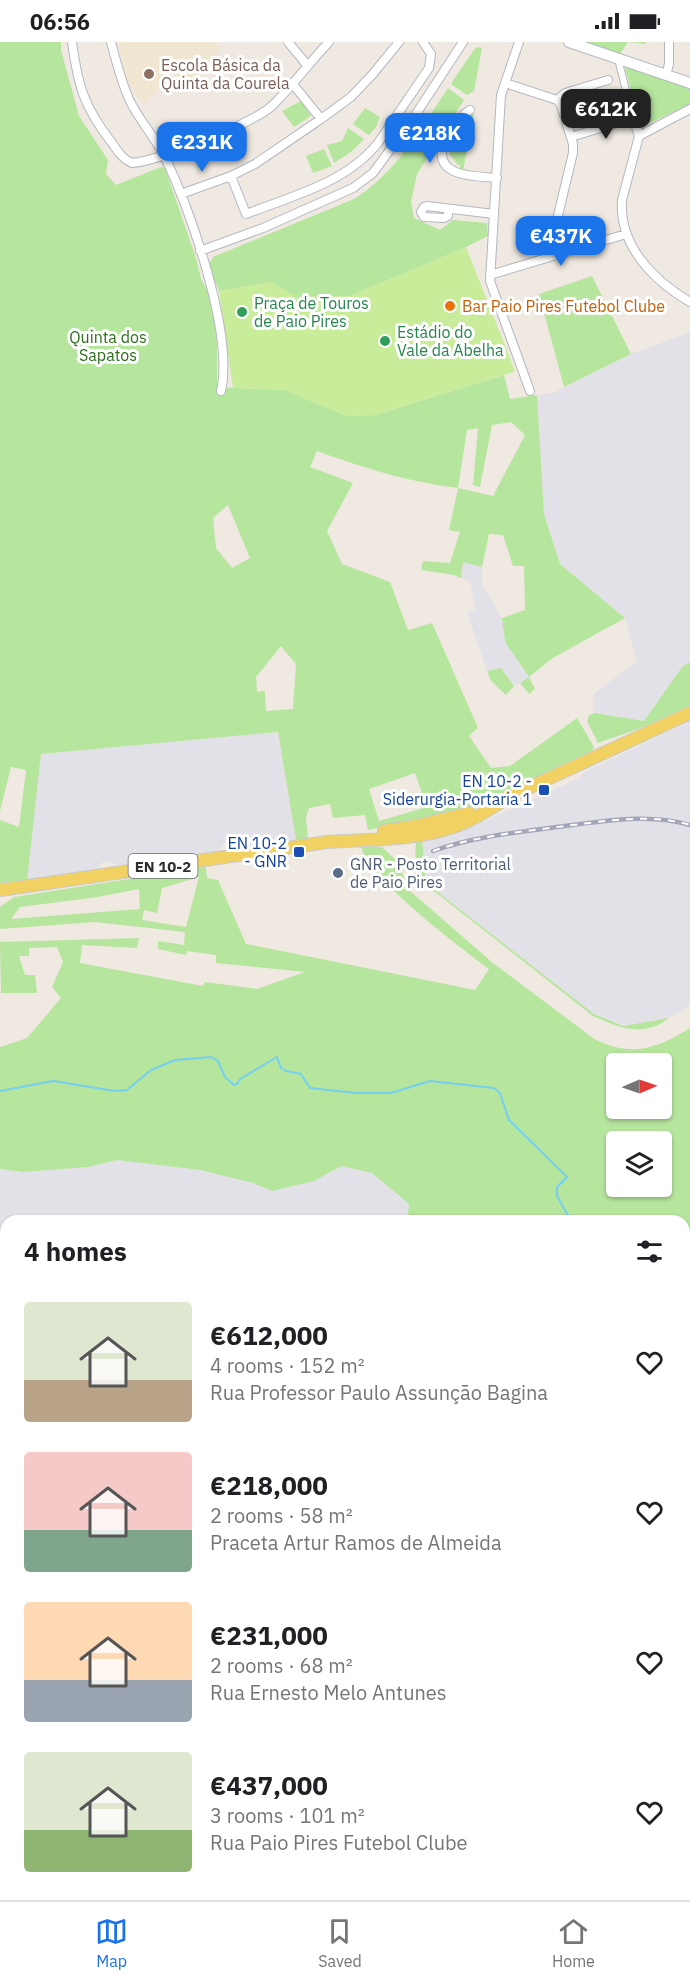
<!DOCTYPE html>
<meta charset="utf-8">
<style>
body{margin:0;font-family:"IBM Plex Sans",sans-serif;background:#f2f2f2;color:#202124;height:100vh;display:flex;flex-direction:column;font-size:22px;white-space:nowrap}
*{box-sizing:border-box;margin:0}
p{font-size:20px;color:#757577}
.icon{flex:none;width:33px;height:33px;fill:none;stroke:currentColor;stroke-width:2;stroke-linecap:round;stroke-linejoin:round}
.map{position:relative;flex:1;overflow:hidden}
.details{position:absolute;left:0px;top:1173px;width:690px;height:686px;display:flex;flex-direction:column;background:#fff;border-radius:18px 18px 0 0;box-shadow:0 2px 4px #0004}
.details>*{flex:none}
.needle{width:39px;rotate:88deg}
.controls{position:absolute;left:606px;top:1011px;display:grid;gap:12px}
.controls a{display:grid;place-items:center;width:66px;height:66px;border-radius:6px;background:#fff;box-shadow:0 2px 4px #0004;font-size:30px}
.price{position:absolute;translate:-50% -51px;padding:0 14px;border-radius:12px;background:#1a73e8;color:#fff;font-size:20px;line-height:39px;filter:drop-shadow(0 2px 3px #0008)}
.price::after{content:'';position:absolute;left:50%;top:36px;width:18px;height:14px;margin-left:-9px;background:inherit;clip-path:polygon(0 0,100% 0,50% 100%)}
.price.current{background:#222;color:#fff}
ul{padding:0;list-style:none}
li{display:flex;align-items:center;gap:18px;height:150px;padding:0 24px}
li span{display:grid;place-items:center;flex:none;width:168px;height:120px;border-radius:6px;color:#555}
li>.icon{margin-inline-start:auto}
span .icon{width:72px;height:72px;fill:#fffc;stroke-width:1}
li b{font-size:26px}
h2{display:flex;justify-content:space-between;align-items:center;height:72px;padding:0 24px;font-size:26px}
.status{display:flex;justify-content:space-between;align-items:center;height:42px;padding:0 30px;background:#fff;direction:ltr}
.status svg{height:16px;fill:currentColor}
.dock{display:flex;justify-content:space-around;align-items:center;height:84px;border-top:2px solid #e0e0e0;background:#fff;font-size:16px;color:#757577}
.dock a{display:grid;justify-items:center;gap:3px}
.dock .current{color:#1a73e8}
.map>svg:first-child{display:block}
.industrial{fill:#e3e1e8}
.education{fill:#f0e6d1}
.green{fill:#b6e59e;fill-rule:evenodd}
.pitch{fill:#c9ec9a}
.water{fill:#75cff0}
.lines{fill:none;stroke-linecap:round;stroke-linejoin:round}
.stream{stroke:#75cff0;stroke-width:2}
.pedestrian-casing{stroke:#b4b7c1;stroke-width:8}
.minor-casing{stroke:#b4b7c1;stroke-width:10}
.tertiary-casing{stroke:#b4b7c1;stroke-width:12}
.primary-casing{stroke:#c9c9c9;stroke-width:14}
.pedestrian{stroke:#fff;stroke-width:6}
.minor{stroke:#fff;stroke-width:8}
.tertiary{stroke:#fff;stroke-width:10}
.primary{stroke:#f2d163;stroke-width:12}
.rail-casing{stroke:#a3a6b8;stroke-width:4.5}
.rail{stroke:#fff;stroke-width:2;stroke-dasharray:7;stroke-linecap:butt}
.education-dot{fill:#8d6e63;stroke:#fff;stroke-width:2}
.food-dot{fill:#e8710a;stroke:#fff;stroke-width:2}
.leisure-dot{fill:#2e9e5b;stroke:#fff;stroke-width:2}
.transit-dot{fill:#1a4fb4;stroke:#fff;stroke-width:2}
.service-dot{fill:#5c6f8a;stroke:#fff;stroke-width:2}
.labels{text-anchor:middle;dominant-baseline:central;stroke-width:6;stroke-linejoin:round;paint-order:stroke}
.shield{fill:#fff;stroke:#6d6d6d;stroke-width:1.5}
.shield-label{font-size:15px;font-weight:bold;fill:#2e2e2e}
.education-label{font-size:16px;fill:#785e54;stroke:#fff;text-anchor:start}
.leisure-label{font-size:16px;fill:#27864d;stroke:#fff;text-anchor:start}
.food-label{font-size:16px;fill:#c56008;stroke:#fff;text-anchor:start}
.park-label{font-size:16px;fill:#2c6e1b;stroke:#fff}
.transit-label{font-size:16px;fill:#164399;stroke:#fff;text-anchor:end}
.service-label{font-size:16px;fill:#4e5e75;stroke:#fff;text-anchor:start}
</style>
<div class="status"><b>06:56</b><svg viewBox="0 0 49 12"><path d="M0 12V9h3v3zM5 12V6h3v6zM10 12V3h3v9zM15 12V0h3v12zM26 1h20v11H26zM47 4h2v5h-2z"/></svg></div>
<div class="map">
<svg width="690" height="1858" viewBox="0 0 690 1858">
<rect width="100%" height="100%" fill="#efe9e1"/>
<path class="industrial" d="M690,290V620L682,625L644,679L595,671L593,665L594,652L637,619L625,576L560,522L544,472L537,353L553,351L631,312Z
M463,520L482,525V542L502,576L505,600L529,636L514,644L501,626L487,629L467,570L476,568L470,540L461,536Z
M690,679V963L669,976L623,984L594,972L426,841L422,797L476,783L579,736L583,731Z
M278,690L296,798L241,807L232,799L225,800L218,811L118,824L110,819L101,821L97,828L27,838L41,712Z
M117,1118L200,1128L253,1141L272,1149L314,1139L341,1124L372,1131L409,1162L407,1179H6V1593L0,1592V1127L24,1130L88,1125Z
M690,1284V1389L684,1386V1290Z"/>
<path class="education" d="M117,0H213L221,7L186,45L173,30L144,63L133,50L126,34Z"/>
<path class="green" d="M0,0H61V8L79,74L108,118L106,132L116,143L161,125L165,126L196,216L201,237L209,251L214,271L217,303V345L285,348L347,374L375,373L504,333L510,357L537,353L544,472L560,522L625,576L551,617L529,635L535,647L529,652L520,641L529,635L505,600L502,576L525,568L524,524H513L503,493L489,492L482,525L463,520L461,536L454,533L421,528L423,519L450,521L460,490L449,488L458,446C409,440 363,426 317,409L310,425L353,441L327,489L342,522L390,540L408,588L432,581L478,686L469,694L491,726L510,724L577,676L594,705L591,711L467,769L368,788L365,773L333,776L330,762L309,766L306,776L308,798H296L278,690L41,712L27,838L0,841V778L19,785L26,728L11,725L0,769ZM511,380L525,393L493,454L458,446L467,388L478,386L473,443L480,445L492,383ZM228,463L250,516L232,526L216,506L213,476ZM281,604L296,622L293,667L266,669L265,649L257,650L256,635ZM415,731L427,765L379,779L369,747Z
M584,0H645L646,2L628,0L620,12Z
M476,5L482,6L474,49L467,53L452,43V40Z
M628,25L690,46V62L642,85L625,27Z
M448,46L464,58L417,132L411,159L414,176L440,188L453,178L487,181L488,194L464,206L350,254L296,255L271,240L219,249L208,224L213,215L354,157C396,131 421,86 448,46Z
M301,59L311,74L294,85L282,69Z
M365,66L380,75L376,85L369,93L353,82Z
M474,72L463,129H460V123L457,122L450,113V106L470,77L467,74Z
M348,86L364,97L351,110L334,121L327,103L342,99Z
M324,107L332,124L313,131L306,114Z
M592,234L631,312L564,345L539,252Z
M690,620V664L649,683L598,701L587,679L589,673L595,671L644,679L682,625Z
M501,626L514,644L506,653L491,639L487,629Z
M422,797L426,841L594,972L623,984L669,976C644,996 619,986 593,974L425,842C417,831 414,814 416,801Z
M361,804L382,805L397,819L410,849L493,921L593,996C630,1016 657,1007 690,986V1229L684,1234V1179H407L409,1162L372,1131L341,1124L314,1139L272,1149L253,1141L200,1128L117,1118L88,1125L24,1130L0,1127V1005L27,996L61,956L52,945L63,920L57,905L29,906V914H19L25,933H35L37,951H1L0,900L139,896L137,906L82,903L80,921L203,944L205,940L257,947L305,930L216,921V913L187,909L186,913L158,907V899L184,903L185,890L95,880L0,887V865L14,855L206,825L207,836L218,838L246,902L475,948L489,927C461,906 367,836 361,804ZM199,835L186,885L142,878L144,868L157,871L162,846ZM139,847L140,867L11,877L20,865L98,855ZM616,1022H662V1066H616ZM616,1100H662V1144H616Z
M684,1444L690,1445V1523H684Z
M684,1570H690V1665L684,1666Z
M0,1592L6,1593V1748L0,1753Z
M6,1773V1852H237L316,1858H0V1777Z"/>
<path class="pitch" d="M466,205L515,329L513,330L375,373L347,374L285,348L233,346L219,249L271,240L296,255L350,254Z"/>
<path class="water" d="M684,1523H690V1570H684Z
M690,1665V1858H408L406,1853L684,1852V1666Z"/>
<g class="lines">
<path class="stream" d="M0,1049L53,1039L115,1049L127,1048L151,1028L175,1018L211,1015L218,1019L225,1035L234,1043L237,1042L240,1037L277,1015L281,1026L286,1029L301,1032L310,1046L356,1051H391L430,1039L494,1046L500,1051L509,1078L567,1135L557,1145V1154L571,1179"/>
<defs>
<path id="pedestrian" d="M618,17L633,76"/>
<path id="minor" d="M72,0C78,44 84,65 112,101C117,108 122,117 132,121C158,119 254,81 273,63C293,43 310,20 329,0
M111,0C116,19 121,39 129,57C138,77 155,95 165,115C190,168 234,291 221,349
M288,0L307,23
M519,0L501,53L490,239L530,349
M666,33L669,22V0
M292,41L321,77
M505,41L557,58L561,63L573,102V111L548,215
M557,58L565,51L608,38
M470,68L464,72L443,103C434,136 476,134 497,136
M639,94L622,158C619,204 653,238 690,260
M639,94L690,67
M571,95L633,76L639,94
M231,134L246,172C292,154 346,141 378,101L429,26L431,12L423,0
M181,152L231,134L255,122L321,77L351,55L372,33L399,0
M448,168V174L444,176L424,175L421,170L424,165L427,164L494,172
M200,209L263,186L353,146L373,131L414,75L463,0
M490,233L626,192"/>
<path id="tertiary" d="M569,0L690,41"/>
<path id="primary" d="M500,759L690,671
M384,789L416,784L469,771
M0,848L327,800C370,797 418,799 459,783C476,776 492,766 507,756"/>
</defs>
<use href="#pedestrian" class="pedestrian-casing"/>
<use href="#minor" class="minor-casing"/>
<use href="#tertiary" class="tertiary-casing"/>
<use href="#primary" class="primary-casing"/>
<use href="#pedestrian" class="pedestrian"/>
<use href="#minor" class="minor"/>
<use href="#tertiary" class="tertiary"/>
<use href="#primary" class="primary"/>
<defs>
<path id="rail" d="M433,809C476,794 520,790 565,784C606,779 649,771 690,783
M684,1322L690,1319
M0,1769L6,1765"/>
</defs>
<use href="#rail" class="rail-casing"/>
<use href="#rail" class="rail"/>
</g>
<circle class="education-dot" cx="149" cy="32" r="6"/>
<circle class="food-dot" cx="450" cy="264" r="6"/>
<g class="leisure-dot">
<circle cx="242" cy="270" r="6"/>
<circle cx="385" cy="299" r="6"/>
</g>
<g class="transit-dot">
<rect x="538" y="742" width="12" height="12" rx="3"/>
<rect x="293" y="804" width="12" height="12" rx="3"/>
</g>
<circle class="service-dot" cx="338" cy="831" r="6"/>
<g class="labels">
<rect class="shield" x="128.5" y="812" width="69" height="24" rx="4.5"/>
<g class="shield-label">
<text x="163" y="824">EN 10-2</text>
</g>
<g class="education-label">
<text x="161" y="23">Escola Básica da<tspan x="161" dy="18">Quinta da Courela</tspan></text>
</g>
<g class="leisure-label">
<text x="254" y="261">Praça de Touros<tspan x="254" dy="18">de Paio Pires</tspan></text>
<text x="397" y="290">Estádio do<tspan x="397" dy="18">Vale da Abelha</tspan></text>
</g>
<g class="food-label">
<text x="462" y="264">Bar Paio Pires Futebol Clube</text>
</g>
<g class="park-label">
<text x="108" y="295">Quinta dos<tspan x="108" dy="18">Sapatos</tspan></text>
</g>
<g class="transit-label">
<text x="532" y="739">EN 10-2 -<tspan x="532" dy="18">Siderurgia-Portaria 1</tspan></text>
<text x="287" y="801">EN 10-2<tspan x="287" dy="18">- GNR</tspan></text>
</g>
<g class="service-label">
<text x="350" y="822">GNR - Posto Territorial<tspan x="350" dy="18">de Paio Pires</tspan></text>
</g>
</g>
</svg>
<div class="controls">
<a><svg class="needle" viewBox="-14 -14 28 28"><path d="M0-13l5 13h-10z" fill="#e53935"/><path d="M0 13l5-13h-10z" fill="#757577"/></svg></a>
<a><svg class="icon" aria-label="layers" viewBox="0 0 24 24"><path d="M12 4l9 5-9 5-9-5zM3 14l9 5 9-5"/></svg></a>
</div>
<b class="price current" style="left:606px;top:98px">€612K</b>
<b class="price" style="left:430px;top:122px">€218K</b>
<b class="price" style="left:202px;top:131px">€231K</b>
<b class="price" style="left:561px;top:225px">€437K</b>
<section class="details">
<h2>4 homes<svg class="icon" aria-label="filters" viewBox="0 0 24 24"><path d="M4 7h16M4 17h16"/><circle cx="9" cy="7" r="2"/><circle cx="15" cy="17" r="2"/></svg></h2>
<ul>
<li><span style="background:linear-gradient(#dfe7d0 65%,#b9a48a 0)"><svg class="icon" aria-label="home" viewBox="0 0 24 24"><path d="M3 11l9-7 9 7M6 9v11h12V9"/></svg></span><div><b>€612,000</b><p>4 rooms · 152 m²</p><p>Rua Professor Paulo Assunção Bagina</p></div><svg class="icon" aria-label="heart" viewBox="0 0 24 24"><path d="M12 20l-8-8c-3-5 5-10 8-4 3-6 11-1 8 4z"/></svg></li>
<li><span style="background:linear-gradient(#f6c9c9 65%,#7fa58c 0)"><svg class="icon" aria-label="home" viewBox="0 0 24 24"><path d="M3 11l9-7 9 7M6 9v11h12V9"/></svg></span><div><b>€218,000</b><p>2 rooms · 58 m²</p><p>Praceta Artur Ramos de Almeida</p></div><svg class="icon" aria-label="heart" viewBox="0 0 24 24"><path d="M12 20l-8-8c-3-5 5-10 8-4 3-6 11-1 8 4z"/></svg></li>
<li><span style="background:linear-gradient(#ffd9b3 65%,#9aa5b1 0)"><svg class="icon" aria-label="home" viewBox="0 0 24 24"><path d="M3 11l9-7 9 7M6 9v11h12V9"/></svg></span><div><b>€231,000</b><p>2 rooms · 68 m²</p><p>Rua Ernesto Melo Antunes</p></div><svg class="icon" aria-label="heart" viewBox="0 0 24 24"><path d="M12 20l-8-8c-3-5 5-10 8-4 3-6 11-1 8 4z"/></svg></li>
<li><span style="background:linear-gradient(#dfe7d0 65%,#8fb573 0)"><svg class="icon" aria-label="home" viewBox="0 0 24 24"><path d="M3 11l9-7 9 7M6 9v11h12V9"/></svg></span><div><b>€437,000</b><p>3 rooms · 101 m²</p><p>Rua Paio Pires Futebol Clube</p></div><svg class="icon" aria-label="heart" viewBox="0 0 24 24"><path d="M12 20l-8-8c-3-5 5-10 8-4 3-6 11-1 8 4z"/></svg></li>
</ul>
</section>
</div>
<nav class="dock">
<a class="current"><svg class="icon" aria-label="map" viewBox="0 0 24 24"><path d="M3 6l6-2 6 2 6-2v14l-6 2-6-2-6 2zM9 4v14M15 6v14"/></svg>Map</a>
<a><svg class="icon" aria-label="saved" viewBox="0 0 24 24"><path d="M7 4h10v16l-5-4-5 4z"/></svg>Saved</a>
<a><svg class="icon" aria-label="home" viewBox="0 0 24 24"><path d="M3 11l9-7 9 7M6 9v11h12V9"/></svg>Home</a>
</nav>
